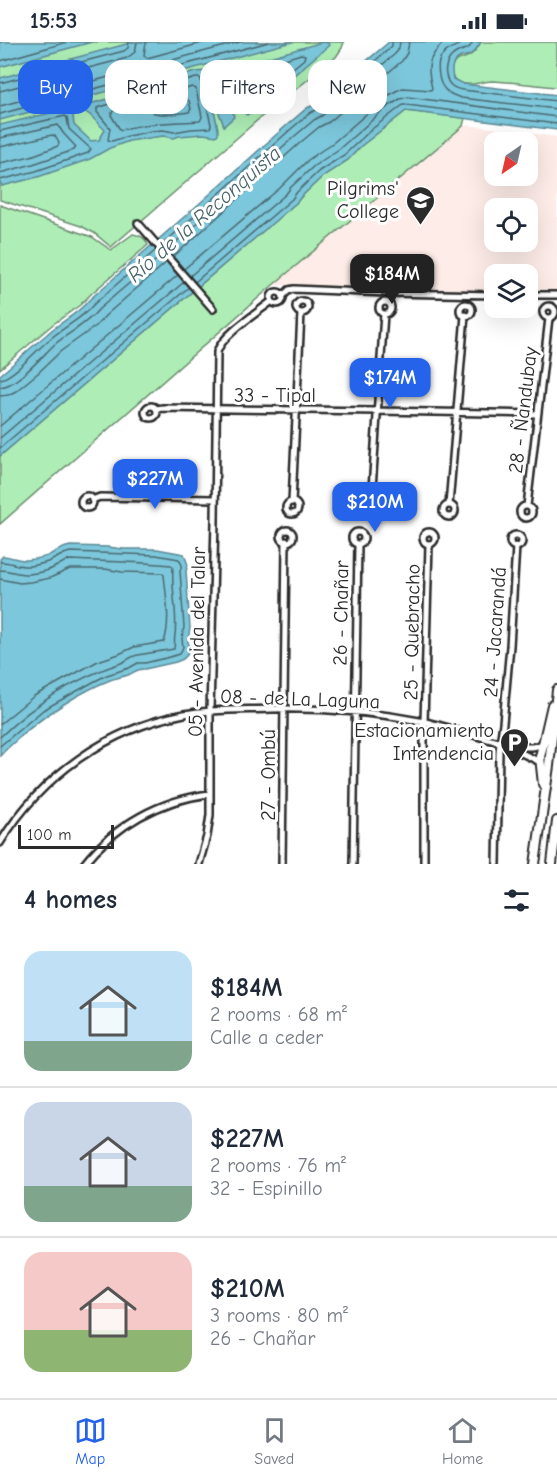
<!DOCTYPE html>
<meta charset="utf-8">
<style>
body{margin:0;font-family:"Comic Neue",sans-serif;background:#f6f6f7;color:#1f2937;height:100vh;display:flex;flex-direction:column;font-size:22px;white-space:nowrap}
*{box-sizing:border-box;margin:0}
p{font-size:20px;color:#747a83}
.icon{flex:none;width:33px;height:33px;fill:none;stroke:currentColor;stroke-width:2;stroke-linecap:round;stroke-linejoin:round}
.map{position:relative;height:822px;overflow:hidden}
.details{display:flex;flex-direction:column;background:#fff;flex:1}
.details>*{flex:none}
.hud{position:absolute;left:18px;top:18px;width:522px;height:54px;display:flex;gap:12px}
.needle{width:39px;rotate:214deg}
.controls{position:absolute;left:484px;top:90px;display:grid;gap:12px}
.controls a{display:grid;place-items:center;width:54px;height:54px;border-radius:12px;background:#fff;box-shadow:0 6px 24px #0002;font-size:30px}
.scale{position:absolute;left:18px;bottom:15px;width:96px;box-sizing:border-box;padding-left:6px;border:3px solid #2b2b2b;border-top:0;font-size:16px;line-height:21px;white-space:nowrap;color:#2b2b2b;-webkit-text-stroke:4px #fff;paint-order:stroke}
.price{position:absolute;translate:-50% -51px;padding:0 14px;border-radius:12px;background:#2563eb;color:#fff;font-size:20px;line-height:39px;filter:drop-shadow(0 2px 3px #0008)}
.price::after{content:'';position:absolute;left:50%;top:36px;width:18px;height:14px;margin-left:-9px;background:inherit;clip-path:polygon(0 0,100% 0,50% 100%)}
.price.on{background:#222;color:#fff}
ul{padding:0;list-style:none}
li{display:flex;align-items:center;gap:18px;height:150px;padding:0 24px}
li+li{border-top:2px solid #e0e1e3}
li span{display:grid;place-items:center;flex:none;width:168px;height:120px;border-radius:18px;color:#555}
li>.icon{margin-inline-start:auto}
span .icon{width:72px;height:72px;fill:#fffc;stroke-width:1}
li b{font-size:26px}
h2{display:flex;justify-content:space-between;align-items:center;height:72px;padding:0 24px;font-size:26px}
.chip{padding:0 21px;border-radius:18px;background:#fff;box-shadow:0 6px 24px #0002;font-size:21px;line-height:54px}
.chip.on{background:#2563eb;color:#fff}
.status{display:flex;justify-content:space-between;align-items:center;height:42px;padding:0 30px;background:#fff;direction:ltr}
.status svg{height:16px;fill:currentColor}
.dock{display:flex;justify-content:space-around;align-items:center;height:84px;border-top:2px solid #e0e1e3;background:#fff;font-size:16px;color:#747a83}
.dock a{display:grid;justify-items:center;gap:3px}
.dock .on{color:#2563eb}
.map>svg:first-child{display:block}
.built{fill:#fdece7;fill-rule:evenodd}
.green{fill:#aeeeb6;stroke:#6c8c70;stroke-width:1.5}
.water{fill:#7cc7db;stroke:#5c8995;stroke-width:1.5;fill-rule:evenodd}
.lines{fill:none;stroke-linecap:round;stroke-linejoin:round}
.shore{stroke:#4b6971;stroke-width:1.5}
.minor-casing{stroke:#2b2b2b;stroke-width:10}
.secondary-casing{stroke:#2b2b2b;stroke-width:12}
.minor{stroke:#fff;stroke-width:5}
.secondary{stroke:#fff;stroke-width:8}
.labels{text-anchor:middle;dominant-baseline:central;stroke-width:6;stroke-linejoin:round;paint-order:stroke}
.poi-label{font-size:20px;fill:#2b2b2b;stroke:#fff;text-anchor:end}
.street-label{font-size:20px;fill:#2b2b2b;stroke:#fff}
.water-label{font-size:21px;font-style:italic;fill:#476269;stroke:#fff}
</style>
<div class="status"><b>15:53</b><svg viewBox="0 0 49 12"><path d="M0 12V9h3v3zM5 12V6h3v6zM10 12V3h3v9zM15 12V0h3v12zM26 1h20v11H26zM47 4h2v5h-2z"/></svg></div>
<div class="map">
<svg width="557" height="822" viewBox="0 0 557 822">
<rect width="100%" height="100%" fill="#fff"/>
<filter id="ink" filterUnits="userSpaceOnUse"><feTurbulence type="fractalNoise" baseFrequency=".0167" numOctaves="2"/><feDisplacementMap in="SourceGraphic" scale="12" xChannelSelector="R" yChannelSelector="G"/><feConvolveMatrix kernelMatrix="1 2 1 2 8 2 1 2 1" color-interpolation-filters="sRGB"/></filter>
<g filter="url(#ink)">
<path class="built" d="M468,83L557,95V250H528V232H495V249L273,243L463,84ZM495,100H528V134H495ZM495,166H528V200H495Z"/>
<path class="green" d="M0,0H344L342,6L336,15L260,76L111,205L94,191L81,184L0,158Z
M481,0H557V45C535,43 514,40 492,39C482,39 469,45 460,41C454,39 450,33 451,27C453,17 463,17 469,14C474,12 478,5 481,0Z
M406,69L465,76L463,84L273,243L0,482V414L296,161L301,155L323,134L348,118L361,104Z
M0,163L92,195L111,208L133,192C140,193 146,196 148,203L92,251L80,263L52,283L0,327Z"/>
<path class="water" d="M0,0H92L0,25Z
M134,0H292L0,78V36Z
M323,0L328,1L329,3L327,5L247,73L243,70L239,65L243,58C238,50 232,47 237,38L236,36L232,32V27L266,16Z
M389,0H481C478,4 476,9 471,12C468,14 465,14 461,15C451,20 451,27 453,37L463,42L557,53V88L406,69L361,104L348,118L323,134L301,155L296,161L0,414V333C16,320 30,306 46,293C60,280 77,273 89,258L200,161L287,83L307,66L314,63Z
M225,25L227,29L234,75L224,84L219,71V29L222,26Z
M206,29L218,87V92L216,94L203,92L179,94L174,96L163,94L129,99L110,106L90,117L38,135L2,144L0,139V83L101,59L195,30ZM84,69L90,73L105,88L99,98L91,99L74,83L73,74Z
M70,504L108,505L123,507H157L184,512L188,523L186,529L190,586L188,598L189,606L187,613L183,617L176,620L145,627C138,626 135,630 128,633C122,635 116,636 110,638C80,650 44,673 20,695C13,701 6,707 0,714V517L3,514C11,514 18,519 27,518C35,517 45,516 51,512C58,508 62,506 70,504Z"/>
<g class="lines">
<path class="shore" d="M146,0L144,13L147,16L206,0
M465,0C456,4 447,7 441,15C437,21 438,28 439,34C441,47 448,52 461,56L557,67
M473,0C468,9 467,6 458,10C449,14 444,24 446,33C448,43 453,46 462,48L557,59
M301,12L305,13L304,17L254,59H250L242,45L243,30Z
M0,19L68,0
M269,29L272,30V34L256,47H252L250,43L251,35Z
M196,36H200L201,38L211,83L210,86L191,87L174,90L163,88L151,89L128,94L112,99L108,98L110,86L97,70V66Z
M0,41L124,9L128,6L129,0
M192,45L196,47L202,75L200,79C173,81 147,80 121,88L119,86L111,73L113,69Z
M0,49L127,16L135,10L137,0
M186,56L189,59L191,67L189,70C177,72 162,74 152,70L153,66Z
M0,64L240,0
M0,72L269,0
M0,89L65,74L67,76L69,87L91,107L88,111L36,129L0,138
M0,96L58,83L63,91L76,105L74,108L33,122L0,131
M0,105L52,93L55,94L59,101L58,104L31,114L0,121
M162,203L291,87L310,71L318,67L389,7L392,4V0
M167,208L296,93L314,78L323,73L395,12L399,6L400,0
M173,215L301,100L319,85L329,80L402,19L407,11L409,0
M184,227L280,146L308,118L334,100L386,55L396,49L403,46L431,48L432,46C426,23 428,16 444,0
M190,234L286,152L291,145L314,124L339,107L386,66L400,57L408,55L557,75
M195,240L292,157L297,150L319,129L344,113L372,87L403,63H407L557,82
M0,337C14,335 38,306 50,297C65,284 82,277 94,262L156,208
M0,345C17,344 42,314 55,302C70,290 87,282 99,267L161,214
M0,354L8,353L16,349L38,331L61,309L96,284L106,273L167,220
M0,384L178,233
M0,396L184,240
M0,406L189,245
M0,520C10,519 18,525 29,524C36,523 45,522 52,518C59,515 62,512 70,510L156,513L179,517L182,523L180,529L184,585L182,597L183,605L180,612L166,616L145,621H138L129,626L107,633L95,639L43,668L0,704
M0,528C10,528 19,533 29,532C38,531 49,529 57,524C62,521 64,519 70,518C104,520 137,519 171,523L173,525C171,548 178,570 175,593C174,598 175,602 174,607C162,609 150,611 138,613C131,614 127,619 121,621C76,636 34,662 0,695
M0,537L20,541L31,540L50,536L70,527H105L122,530L162,531L164,533C166,554 171,580 164,600L134,605L119,612L98,619L34,654L0,682"/>
<defs>
<path id="minor" d="M138,181L213,267
M271 256a6 6 0 1 1 12 0a6 6 0 1 1-12 0Z
M528,253H557
M283,254L289,248L294,247L386,251L495,253
M296 265a6 6 0 1 1 12 0a6 6 0 1 1-12 0Z
M379 266a6 6 0 1 1 12 0a6 6 0 1 1-12 0Z
M460 268a6 6 0 1 1 12 0a6 6 0 1 1-12 0Z
M543 270a6 6 0 1 1 12 0a6 6 0 1 1-12 0Z
M145 370a6 6 0 1 1 12 0a6 6 0 1 1-12 0Z
M156,367L163,366L378,369L537,372
M81 460a6 6 0 1 1 12 0a6 6 0 1 1-12 0Z
M92,458L100,455L215,457
M292,460L301,271
M286 466a6 6 0 1 1 12 0a6 6 0 1 1-12 0Z
M371,461L384,272
M365 467a6 6 0 1 1 12 0a6 6 0 1 1-12 0Z
M449,463L465,273
M443 469a6 6 0 1 1 12 0a6 6 0 1 1-12 0Z
M527,464L549,276
M520 470a6 6 0 1 1 12 0a6 6 0 1 1-12 0Z
M281 494a6 6 0 1 1 12 0a6 6 0 1 1-12 0Z
M423 496a6 6 0 1 1 12 0a6 6 0 1 1-12 0Z
M352 496a6 6 0 1 1 12 0a6 6 0 1 1-12 0Z
M510 499a6 6 0 1 1 12 0a6 6 0 1 1-12 0Z
M509,705L540,720
M0,801C41,734 107,687 184,672C213,667 242,668 271,667C322,666 374,670 425,680C448,685 472,693 495,699C507,702 519,706 531,705C536,705 540,703 544,701
M84,822C115,783 160,758 210,752
M199,822L207,794L210,773V669L215,479L217,310C222,293 257,271 272,259
M282,822L286,499
M353,822L358,502
M424,822V680L429,502
M497,822L499,709L503,681L510,604L516,504"/>
<path id="secondary" d="M543,742L540,715L552,663
M535,822L549,724L557,648
M552,822L557,779"/>
</defs>
<use href="#minor" class="minor-casing"/>
<use href="#secondary" class="secondary-casing"/>
<use href="#minor" class="minor"/>
<use href="#secondary" class="secondary"/>
</g>
</g>
<defs>
<symbol id="school-pin" viewBox="-11 -11 22 30"><path d="M0 17L-7.5 6A9.5 9.5 0 1 1 7.5 6Z" fill="#2b2b2b" stroke="#fff"/><path d="M0-5L7-2L0 1L-7-2ZM-4 1L0 2.5L4 1V4Q0 6-4 4Z" fill="#fff"/></symbol>
<symbol id="parking-pin" viewBox="-11 -11 22 30"><path d="M0 17L-7.5 6A9.5 9.5 0 1 1 7.5 6Z" fill="#2b2b2b" stroke="#fff"/><path d="M-3.5-5.5H1a3.5 3.5 0 0 1 0 7H-1V5.5H-3.5ZM-1-3.4V-.6H.8a1.4 1.4 0 0 0 0-2.8Z" fill="#fff"/></symbol>
</defs>
<g fill-rule="evenodd">
<use href="#school-pin" x="404" y="142" width="33" height="45"/>
<use href="#parking-pin" x="498" y="684" width="33" height="45"/>
</g>
<g class="labels">
<g class="poi-label">
<text x="399" y="146">Pilgrims'<tspan x="399" dy="23">College</tspan></text>
<text x="494" y="688">Estacionamiento<tspan x="494" dy="23">Intendencia</tspan></text>
</g>
<g class="street-label">
<text x="275" y="353">33 - Tipal</text>
<text transform="translate(523 368) rotate(-83)">28 - Ñandubay</text>
<text transform="translate(341 571) rotate(-89)">26 - Chañar</text>
<text transform="translate(412 590) rotate(-89)">25 - Quebracho</text>
<text transform="translate(495 590) rotate(-86)">24 - Jacarandá</text>
<text transform="translate(197 600) rotate(-89)">05 - Avenida del Talar</text>
<text transform="translate(300 657) rotate(2)">08 - de La Laguna</text>
<text transform="translate(268 733) rotate(-90)">27 - Ombú</text>
</g>
<g class="water-label">
<text transform="translate(204 172) rotate(-41)">Río de la Reconquista</text>
</g>
</g>
</svg>
<div class="controls">
<a><svg class="needle" viewBox="-14 -14 28 28"><path d="M0-13l5 13h-10z" fill="#e53935"/><path d="M0 13l5-13h-10z" fill="#747a83"/></svg></a>
<a><svg class="icon" aria-label="locate" viewBox="0 0 24 24"><circle cx="12" cy="12" r="6"/><path d="M12 2v4M12 18v4M2 12h4M18 12h4"/></svg></a>
<a><svg class="icon" aria-label="layers" viewBox="0 0 24 24"><path d="M12 4l9 5-9 5-9-5zM3 14l9 5 9-5"/></svg></a>
</div>
<div class="scale">100 m</div>
<b class="price on" style="left:392px;top:263px">$184M</b>
<b class="price" style="left:390px;top:367px">$174M</b>
<b class="price" style="left:155px;top:468px">$227M</b>
<b class="price" style="left:375px;top:491px">$210M</b>
<div class="hud">
<a class="chip on">Buy</a>
<a class="chip">Rent</a>
<a class="chip">Filters</a>
<a class="chip">New</a>
</div>
</div>
<section class="details">
<h2>4 homes<svg class="icon" aria-label="filters" viewBox="0 0 24 24"><path d="M4 7h16M4 17h16"/><circle cx="9" cy="7" r="2"/><circle cx="15" cy="17" r="2"/></svg></h2>
<ul>
<li><span style="background:linear-gradient(#bfe0f5 75%,#7fa58c 0)"><svg class="icon" aria-label="home" viewBox="0 0 24 24"><path d="M3 11l9-7 9 7M6 9v11h12V9"/></svg></span><div><b>$184M</b><p>2 rooms · 68 m²</p><p>Calle a ceder</p></div></li>
<li><span style="background:linear-gradient(#c9d6e8 70%,#7fa58c 0)"><svg class="icon" aria-label="home" viewBox="0 0 24 24"><path d="M3 11l9-7 9 7M6 9v11h12V9"/></svg></span><div><b>$227M</b><p>2 rooms · 76 m²</p><p>32 - Espinillo</p></div></li>
<li><span style="background:linear-gradient(#f6c9c9 65%,#8fb573 0)"><svg class="icon" aria-label="home" viewBox="0 0 24 24"><path d="M3 11l9-7 9 7M6 9v11h12V9"/></svg></span><div><b>$210M</b><p>3 rooms · 80 m²</p><p>26 - Chañar</p></div></li>
</ul>
</section>
<nav class="dock">
<a class="on"><svg class="icon" aria-label="map" viewBox="0 0 24 24"><path d="M3 6l6-2 6 2 6-2v14l-6 2-6-2-6 2zM9 4v14M15 6v14"/></svg>Map</a>
<a><svg class="icon" aria-label="saved" viewBox="0 0 24 24"><path d="M7 4h10v16l-5-4-5 4z"/></svg>Saved</a>
<a><svg class="icon" aria-label="home" viewBox="0 0 24 24"><path d="M3 11l9-7 9 7M6 9v11h12V9"/></svg>Home</a>
</nav>
